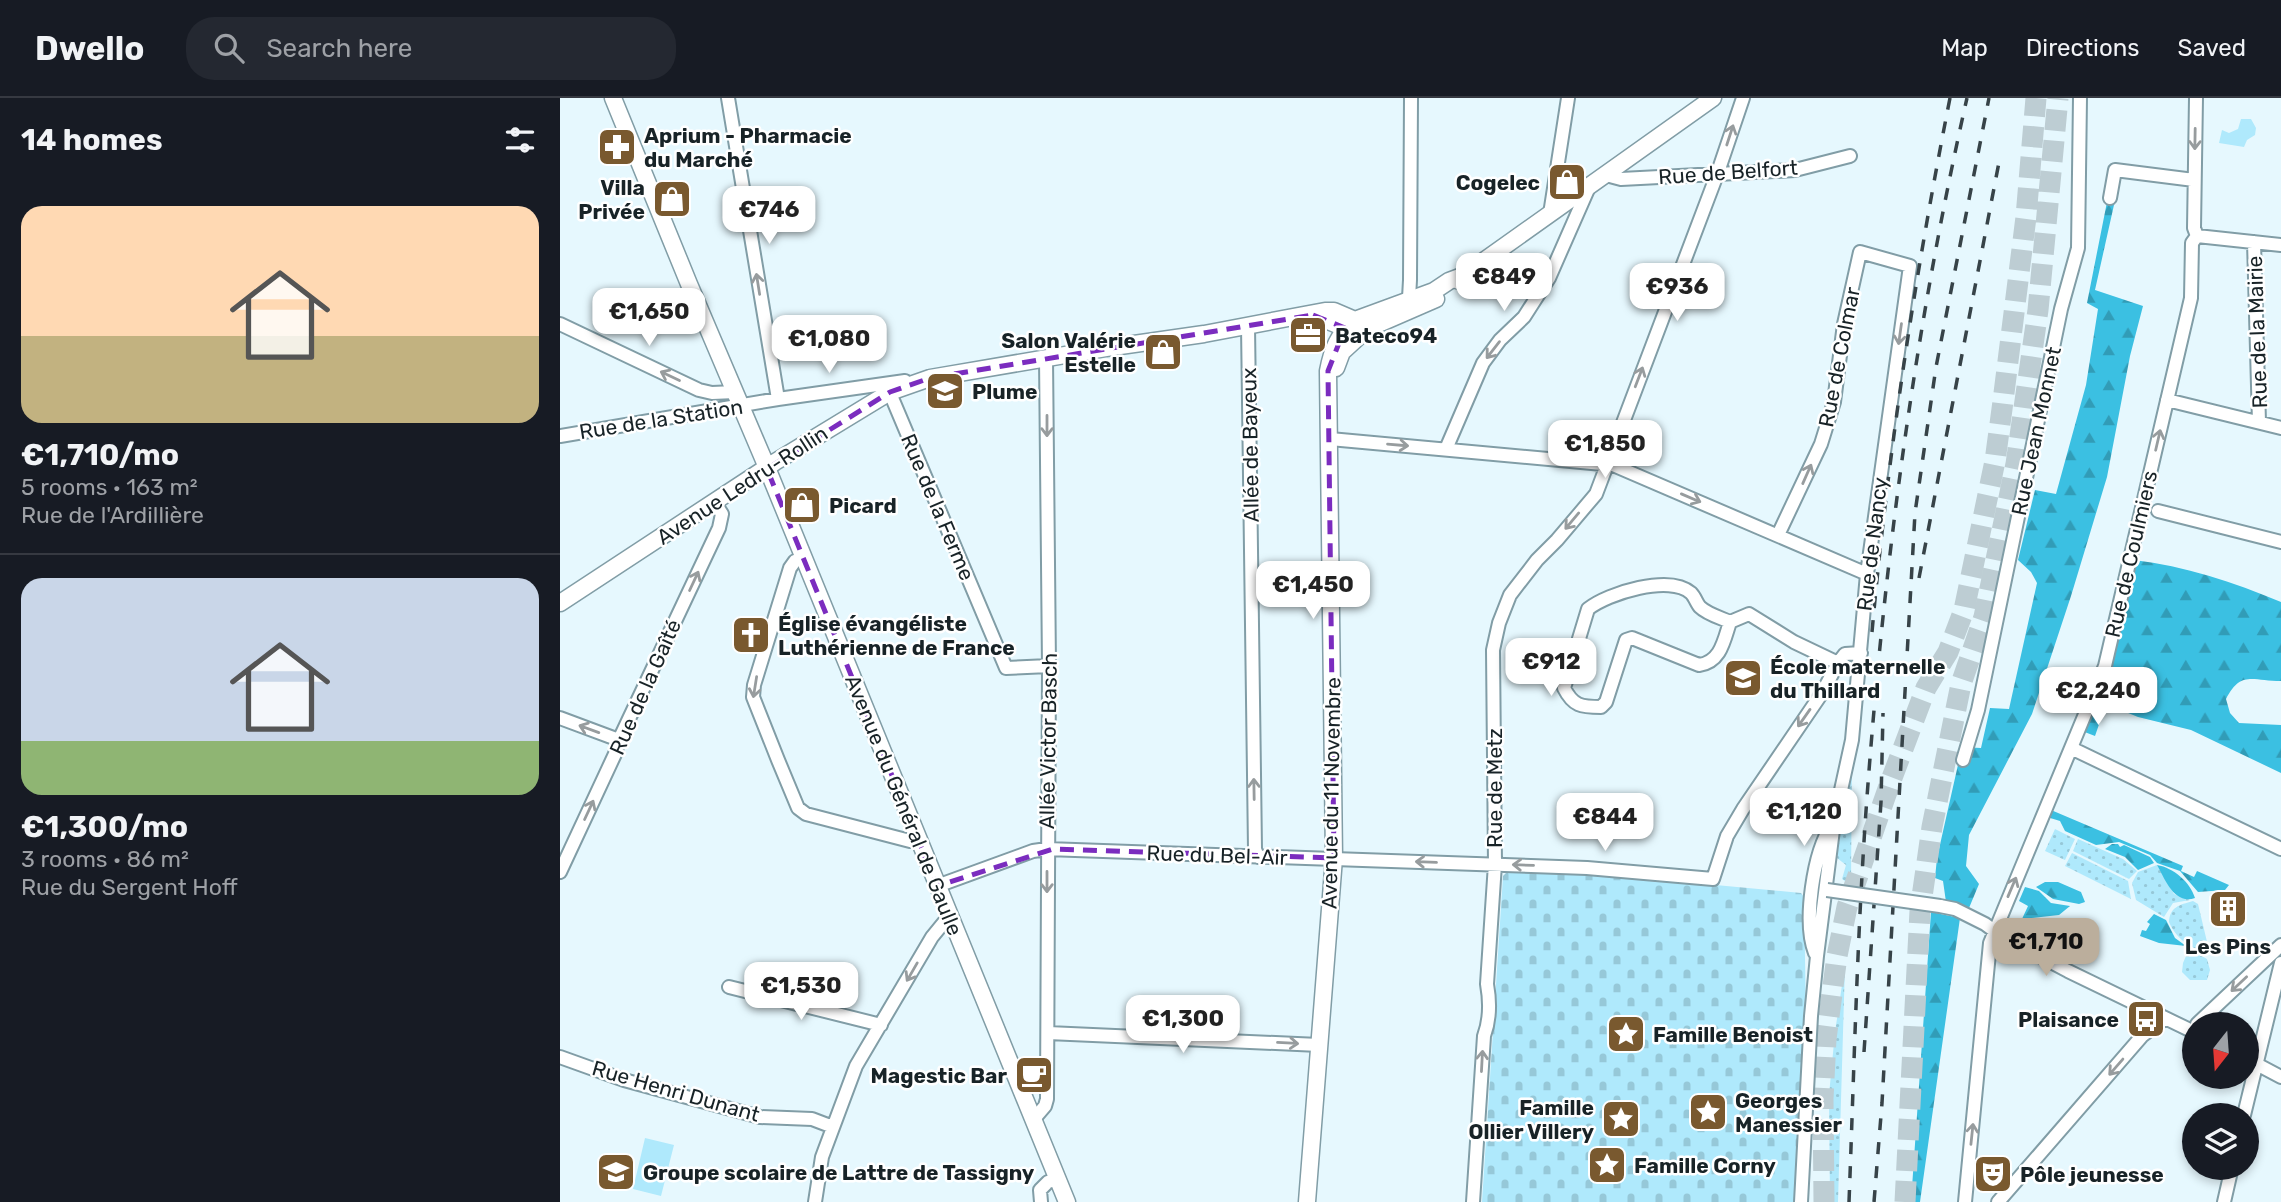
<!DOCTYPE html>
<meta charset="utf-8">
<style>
body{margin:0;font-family:Rubik,sans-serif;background:#242831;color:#f1f3f6;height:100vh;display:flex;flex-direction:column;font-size:26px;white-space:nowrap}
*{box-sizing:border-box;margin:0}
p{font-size:23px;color:#9ea1a6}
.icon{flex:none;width:38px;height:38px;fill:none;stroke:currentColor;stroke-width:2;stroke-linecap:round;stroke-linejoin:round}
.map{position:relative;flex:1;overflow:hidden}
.side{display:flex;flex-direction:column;background:#171b24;width:560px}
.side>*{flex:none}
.needle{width:46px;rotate:197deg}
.fabs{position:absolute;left:1622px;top:914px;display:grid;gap:14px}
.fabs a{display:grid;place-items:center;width:77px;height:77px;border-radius:50%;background:#171b24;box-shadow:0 4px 10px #0003;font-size:35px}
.price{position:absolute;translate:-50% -60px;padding:0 16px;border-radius:14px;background:#fff;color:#222;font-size:23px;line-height:46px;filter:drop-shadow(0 2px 4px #0008)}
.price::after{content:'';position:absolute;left:50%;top:42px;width:21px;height:16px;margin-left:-10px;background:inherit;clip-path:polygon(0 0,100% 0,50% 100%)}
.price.current{background:#bbae9c;color:#111}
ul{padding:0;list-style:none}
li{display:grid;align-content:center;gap:14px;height:371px;padding:0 21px}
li+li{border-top:2px solid #363941}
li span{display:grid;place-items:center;height:217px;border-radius:21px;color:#555}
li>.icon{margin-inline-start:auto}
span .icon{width:126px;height:126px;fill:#fffc;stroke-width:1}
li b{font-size:30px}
h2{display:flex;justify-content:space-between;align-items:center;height:84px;padding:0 21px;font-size:30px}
header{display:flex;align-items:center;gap:42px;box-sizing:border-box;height:98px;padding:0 35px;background:#171b24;border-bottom:2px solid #363941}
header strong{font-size:33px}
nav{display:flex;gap:38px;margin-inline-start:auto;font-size:24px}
.search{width:490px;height:63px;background:#242831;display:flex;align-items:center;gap:18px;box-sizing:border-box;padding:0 24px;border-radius:28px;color:#9ea1a6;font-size:26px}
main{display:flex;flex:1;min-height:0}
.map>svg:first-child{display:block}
.grass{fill:url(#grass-dots)}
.forest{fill:url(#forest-firs)}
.cemetery{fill:url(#cemetery-stones)}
.park{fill:#afe9fc}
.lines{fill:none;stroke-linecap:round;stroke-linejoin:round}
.highway-tunnel{stroke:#bdcdd3;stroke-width:21;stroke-dasharray:21 10;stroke-linecap:butt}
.street-casing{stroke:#819da6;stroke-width:16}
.secondary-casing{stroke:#819da6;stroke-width:19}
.street{stroke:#fff;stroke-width:12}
.secondary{stroke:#fff;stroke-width:16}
.rail{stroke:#374348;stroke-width:3.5;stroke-dasharray:12 12;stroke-linecap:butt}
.street-bridge-casing{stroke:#819da6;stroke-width:16;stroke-linecap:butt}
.street-bridge{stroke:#fff;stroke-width:12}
.oneway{stroke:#979c9e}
.marked{fill:none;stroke:#7b2cbf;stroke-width:5;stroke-dasharray:14 9;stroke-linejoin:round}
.labels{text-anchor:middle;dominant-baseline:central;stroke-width:5;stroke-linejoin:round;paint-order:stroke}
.poi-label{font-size:21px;font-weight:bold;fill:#182327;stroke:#fff;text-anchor:start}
.street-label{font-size:21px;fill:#182327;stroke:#fff}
</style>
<header>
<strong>Dwello</strong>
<div class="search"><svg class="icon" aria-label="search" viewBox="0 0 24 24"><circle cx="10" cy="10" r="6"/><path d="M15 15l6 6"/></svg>Search here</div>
<nav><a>Map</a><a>Directions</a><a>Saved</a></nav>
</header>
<main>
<section class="side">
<h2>14 homes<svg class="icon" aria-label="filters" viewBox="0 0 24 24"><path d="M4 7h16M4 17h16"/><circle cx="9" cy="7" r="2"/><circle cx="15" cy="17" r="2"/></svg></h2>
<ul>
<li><span style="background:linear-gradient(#ffd9b3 60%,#c2b280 0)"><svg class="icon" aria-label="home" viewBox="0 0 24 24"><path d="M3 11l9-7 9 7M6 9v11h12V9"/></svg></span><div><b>€1,710/mo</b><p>5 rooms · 163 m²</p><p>Rue de l'Ardillière</p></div></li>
<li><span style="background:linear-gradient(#c9d6e8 75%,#8fb573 0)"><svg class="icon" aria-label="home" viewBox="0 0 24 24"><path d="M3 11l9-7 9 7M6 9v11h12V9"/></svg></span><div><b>€1,300/mo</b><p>3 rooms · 86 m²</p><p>Rue du Sergent Hoff</p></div></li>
</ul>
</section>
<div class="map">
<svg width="1721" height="1104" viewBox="0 0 1721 1104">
<defs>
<pattern id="grass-dots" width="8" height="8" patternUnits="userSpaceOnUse" patternTransform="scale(1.75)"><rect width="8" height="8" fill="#afe9fc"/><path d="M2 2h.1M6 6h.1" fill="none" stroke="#96c8d8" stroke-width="1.8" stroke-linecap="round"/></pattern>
<pattern id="forest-firs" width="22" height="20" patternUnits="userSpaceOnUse" patternTransform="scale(1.75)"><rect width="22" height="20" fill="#3bc0e2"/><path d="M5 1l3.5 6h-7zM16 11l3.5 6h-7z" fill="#319cb7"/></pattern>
<pattern id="cemetery-stones" width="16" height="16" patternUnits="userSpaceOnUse" patternTransform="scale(1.75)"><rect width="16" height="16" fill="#afe9fc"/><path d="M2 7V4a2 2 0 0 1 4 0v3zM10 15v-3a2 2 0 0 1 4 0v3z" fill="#96c8d8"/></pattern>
</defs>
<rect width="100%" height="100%" fill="#e6f8fe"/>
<path class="grass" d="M1292,652L1291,787L1282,781L1286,767L1277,760Z
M1495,731L1515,741L1505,762L1485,753Z
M1518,741L1563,761L1577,773L1569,781L1513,753Z
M1512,755L1568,783L1571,801L1505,768Z
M1597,767L1614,796L1630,802L1613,805L1604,819L1576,802L1572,785L1578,774Z
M1633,803L1638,806L1648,848L1646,853C1631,852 1615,839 1609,824C1610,809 1619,807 1633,803Z
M1629,851L1647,861L1650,872L1647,882H1630L1622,874L1623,865Z
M1285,867L1278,1104H1270L1269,997L1275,934Z"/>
<path class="forest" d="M1560,80L1535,192L1583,208L1570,258L1547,379L1511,498L1472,616L1409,737L1406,768L1419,786L1409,810L1386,804L1383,783L1375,780L1377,760L1402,649L1421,650L1430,610L1449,611L1477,485L1471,474L1458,462L1475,392L1496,396L1526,287L1538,211L1527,205L1547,104Z
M1574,462C1625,468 1673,484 1721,504V583C1692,583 1681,572 1666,601L1670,615L1679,625L1721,627V675L1631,632L1578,619L1556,610L1544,612L1535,638L1522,633Z
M1491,712L1623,768L1621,773L1634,779L1637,773L1669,787L1665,792L1638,794L1620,773L1597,765L1590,757L1559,744L1536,747L1505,733L1500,723L1487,719Z
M1552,746H1558L1560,749L1564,747L1590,759L1594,765L1578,772L1565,759L1545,751Z
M1597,767C1614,770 1630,784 1635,800C1614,807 1605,781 1597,767Z
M1485,784H1498L1521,794L1525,804L1519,806L1493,801L1476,789Z
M1465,789L1479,793L1491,805L1510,808L1499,817L1462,821L1468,808L1459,803Z
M1371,814L1400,820L1360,1104H1351Z
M1594,816L1606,822L1615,840L1626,848L1599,845L1580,838L1582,832L1586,833L1590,826L1587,824Z"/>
<path class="cemetery" d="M949,772L1016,774L1241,795L1244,799L1246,920L1235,1104H922L943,778Z"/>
<path class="park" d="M1681,21H1691L1696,30L1695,37L1687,42L1684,49L1659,45L1662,32L1669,35L1678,31Z
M85,1040L114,1047L101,1098L73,1091Z"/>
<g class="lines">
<path class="highway-tunnel" d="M1264,1104L1263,1001L1266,941L1277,858L1287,809L1330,685L1366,590L1388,554L1404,512L1435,363L1442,311L1466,119L1476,0
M1345,1104L1360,813L1372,729L1401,586L1424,519L1456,366L1478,212L1498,0"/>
<defs>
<path id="street" d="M168,0L218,301
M1636,0L1634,130L1637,138
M1046,77L1061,81L1235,72L1290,58
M1550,100L1555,72L1634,82
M990,116L1008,0
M1637,138L1721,147
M1694,144L1699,324
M846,208L849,200L850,182L851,0
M0,226L139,292L152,295L175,294
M688,228L695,751L698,759
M327,288L446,570L489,568
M1607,302L1721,330
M0,338L218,301L345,283
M770,341L1053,367L1307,476
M886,351L923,265L940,242L964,219L989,180L1029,89
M1598,413L1721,444
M1218,437L1261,346L1274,304L1284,226L1300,154L1350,168L1307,476L1292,642L1274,724L1257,858L1251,918L1241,1104
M244,460L235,463L230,470L194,587L193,599L218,662L238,710L246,716L350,743H359
M1170,524C1164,542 1161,564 1139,567L1072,540L1066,542L1046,604L1041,609C1021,609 1013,608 1004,590L1028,511C1048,495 1110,476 1131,495C1135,499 1137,506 1140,509C1147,516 1161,520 1170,524L1189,516L1234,544L1278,565
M0,620L59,642
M1511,650L1721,751
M1403,662L1418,612L1501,211L1518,150L1520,0
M0,774L55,656L59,642L159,430L162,416L155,405
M377,788L473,753L487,751L1027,770L1153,781L1167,738L1183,711L1262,595L1278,565L1285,556L1301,555
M1380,808L1395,811L1425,826L1440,837L1508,873L1634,934
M1255,855C1243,825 1253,754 1272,727
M169,889L321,927
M1637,926L1721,847
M488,935L759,947
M0,959L64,982L200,1019L252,1021L273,1029
M1687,961L1721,979
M1684,1017L1721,865
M473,1022L485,1008L487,1001L489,568L486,260
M255,1104L262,1059L296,968L372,839L390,817
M481,1104L480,1092L488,1084L497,1081
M913,1104L924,938C930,922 930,903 927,886L935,766L933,552L939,525L950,497L977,462L997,442L1036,396L1158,74L1183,0
M1405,1104L1430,845L1545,568L1631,200L1632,145L1637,138
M1438,1104L1582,938L1604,921
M1664,1104L1672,1069"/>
<path id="secondary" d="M53,0L129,186L203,360L507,1104
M899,183L918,167L1153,0
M754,217L785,230L807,231L876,201
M776,270L782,254L807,231
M0,505L215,364L330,294L370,280L546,250L644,236L765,213H774L795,222L797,231
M747,1104L774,760L768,273C772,252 778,236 795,222L874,193L889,183L905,177"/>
</defs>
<use href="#street" class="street-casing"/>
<use href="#secondary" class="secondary-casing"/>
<use href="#street" class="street"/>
<use href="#secondary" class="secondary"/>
<path class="rail" d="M1359,480L1440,59
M1312,534C1328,355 1355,177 1390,0
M1304,954L1321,704L1323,615
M1289,1104C1294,974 1297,843 1306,713C1323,474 1354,234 1407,0
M1314,1104L1322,1005L1355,415L1376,269L1429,0"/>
<defs>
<path id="street-bridge" d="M1267,792L1380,808"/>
</defs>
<use href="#street-bridge" class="street-bridge-casing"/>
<use href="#street-bridge" class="street-bridge"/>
</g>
<defs><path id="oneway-shaft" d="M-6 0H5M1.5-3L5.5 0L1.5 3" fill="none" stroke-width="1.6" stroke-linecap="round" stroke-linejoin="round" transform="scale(1.75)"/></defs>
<g class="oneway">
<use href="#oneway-shaft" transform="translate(1170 37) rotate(-72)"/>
<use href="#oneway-shaft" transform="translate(1635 41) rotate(91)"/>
<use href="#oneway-shaft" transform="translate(198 186) rotate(-99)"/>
<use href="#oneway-shaft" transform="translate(1340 236) rotate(98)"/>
<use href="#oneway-shaft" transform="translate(933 252) rotate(128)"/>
<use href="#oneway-shaft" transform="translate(110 278) rotate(-155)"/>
<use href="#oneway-shaft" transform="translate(1079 279) rotate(-69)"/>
<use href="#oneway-shaft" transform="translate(487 328) rotate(90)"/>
<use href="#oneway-shaft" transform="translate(1598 342) rotate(-77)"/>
<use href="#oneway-shaft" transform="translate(838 347) rotate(5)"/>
<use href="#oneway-shaft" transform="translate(1247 376) rotate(-66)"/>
<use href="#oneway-shaft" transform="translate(1131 400) rotate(23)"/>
<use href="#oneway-shaft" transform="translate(1012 423) rotate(130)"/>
<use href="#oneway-shaft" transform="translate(134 483) rotate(-65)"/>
<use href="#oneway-shaft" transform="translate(195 589) rotate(99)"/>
<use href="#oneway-shaft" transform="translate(1244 620) rotate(125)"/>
<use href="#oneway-shaft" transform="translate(29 631) rotate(-160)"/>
<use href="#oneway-shaft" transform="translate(694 691) rotate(-91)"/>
<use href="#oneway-shaft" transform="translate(29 712) rotate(-65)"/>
<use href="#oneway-shaft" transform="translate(866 764) rotate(-178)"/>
<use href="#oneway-shaft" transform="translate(963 767) rotate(-178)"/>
<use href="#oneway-shaft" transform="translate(487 784) rotate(90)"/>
<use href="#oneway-shaft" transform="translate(1452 789) rotate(-67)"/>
<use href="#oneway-shaft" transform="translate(352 874) rotate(120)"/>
<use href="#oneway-shaft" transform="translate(1679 886) rotate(137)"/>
<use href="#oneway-shaft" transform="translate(728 945) rotate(3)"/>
<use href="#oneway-shaft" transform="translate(922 963) rotate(-87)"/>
<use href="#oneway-shaft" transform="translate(1556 969) rotate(131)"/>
<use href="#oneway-shaft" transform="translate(1412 1036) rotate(-84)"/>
</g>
<path class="marked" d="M753,217L785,230L768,273L774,760L493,751L377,788L207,371L330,294L370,280Z"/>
<defs>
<symbol id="pharmacy-square" viewBox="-11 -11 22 22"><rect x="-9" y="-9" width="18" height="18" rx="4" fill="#79592f" stroke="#fff"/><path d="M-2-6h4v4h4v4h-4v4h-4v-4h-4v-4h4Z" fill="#fff"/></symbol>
<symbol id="shop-square" viewBox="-11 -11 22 22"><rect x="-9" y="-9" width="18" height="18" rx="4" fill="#79592f" stroke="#fff"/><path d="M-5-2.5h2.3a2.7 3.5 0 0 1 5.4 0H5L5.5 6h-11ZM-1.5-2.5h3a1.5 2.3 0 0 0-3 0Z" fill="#fff"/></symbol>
<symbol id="office-square" viewBox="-11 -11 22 22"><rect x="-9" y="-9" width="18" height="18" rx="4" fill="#79592f" stroke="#fff"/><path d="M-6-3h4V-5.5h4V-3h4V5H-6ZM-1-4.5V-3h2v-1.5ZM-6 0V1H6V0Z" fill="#fff"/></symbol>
<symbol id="school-square" viewBox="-11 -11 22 22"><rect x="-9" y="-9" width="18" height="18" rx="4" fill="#79592f" stroke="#fff"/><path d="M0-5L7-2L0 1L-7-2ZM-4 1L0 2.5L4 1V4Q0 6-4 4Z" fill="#fff"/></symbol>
<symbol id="church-square" viewBox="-11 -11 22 22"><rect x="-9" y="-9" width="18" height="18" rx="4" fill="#79592f" stroke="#fff"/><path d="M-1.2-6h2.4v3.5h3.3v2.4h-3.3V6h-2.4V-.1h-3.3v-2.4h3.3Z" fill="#fff"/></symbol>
<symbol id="building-square" viewBox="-11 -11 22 22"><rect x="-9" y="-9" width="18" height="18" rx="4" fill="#79592f" stroke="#fff"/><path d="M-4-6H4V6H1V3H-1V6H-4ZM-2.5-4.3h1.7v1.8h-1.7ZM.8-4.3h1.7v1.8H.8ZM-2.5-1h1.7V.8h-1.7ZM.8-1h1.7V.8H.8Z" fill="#fff"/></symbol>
<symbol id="bus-square" viewBox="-11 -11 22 22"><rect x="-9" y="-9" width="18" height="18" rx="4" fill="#79592f" stroke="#fff"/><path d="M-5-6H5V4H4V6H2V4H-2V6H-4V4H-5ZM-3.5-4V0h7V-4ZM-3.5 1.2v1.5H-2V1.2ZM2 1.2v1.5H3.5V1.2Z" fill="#fff"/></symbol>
<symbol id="sight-square" viewBox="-11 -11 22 22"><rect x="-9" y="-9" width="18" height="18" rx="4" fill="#79592f" stroke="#fff"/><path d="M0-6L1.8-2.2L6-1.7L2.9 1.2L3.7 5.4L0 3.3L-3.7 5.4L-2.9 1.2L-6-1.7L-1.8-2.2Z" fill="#fff"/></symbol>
<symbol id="cafe-square" viewBox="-11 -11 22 22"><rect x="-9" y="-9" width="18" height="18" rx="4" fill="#79592f" stroke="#fff"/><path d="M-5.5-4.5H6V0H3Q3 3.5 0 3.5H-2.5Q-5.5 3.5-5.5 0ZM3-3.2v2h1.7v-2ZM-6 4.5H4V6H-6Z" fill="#fff"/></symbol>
<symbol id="theatre-square" viewBox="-11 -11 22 22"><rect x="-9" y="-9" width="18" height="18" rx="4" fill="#79592f" stroke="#fff"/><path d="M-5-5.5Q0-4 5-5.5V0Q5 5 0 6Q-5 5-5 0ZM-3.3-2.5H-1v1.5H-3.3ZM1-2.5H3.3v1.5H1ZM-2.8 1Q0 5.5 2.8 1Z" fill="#fff"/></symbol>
</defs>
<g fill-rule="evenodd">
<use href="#pharmacy-square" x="35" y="27" width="44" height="44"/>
<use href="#shop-square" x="985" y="62" width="44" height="44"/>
<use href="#shop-square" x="90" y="79" width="44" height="44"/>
<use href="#office-square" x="726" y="215" width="44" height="44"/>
<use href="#shop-square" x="581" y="232" width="44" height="44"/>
<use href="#school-square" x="363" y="271" width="44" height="44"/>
<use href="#shop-square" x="220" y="385" width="44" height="44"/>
<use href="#church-square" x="169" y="515" width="44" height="44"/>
<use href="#school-square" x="1161" y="558" width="44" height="44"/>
<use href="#building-square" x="1646" y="789" width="44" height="44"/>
<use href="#bus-square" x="1564" y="899" width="44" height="44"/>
<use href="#sight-square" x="1044" y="914" width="44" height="44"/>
<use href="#cafe-square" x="452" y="955" width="44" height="44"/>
<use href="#sight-square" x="1126" y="992" width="44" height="44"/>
<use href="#sight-square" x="1039" y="999" width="44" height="44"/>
<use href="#sight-square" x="1025" y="1045" width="44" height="44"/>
<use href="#school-square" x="34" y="1052" width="44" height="44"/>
<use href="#theatre-square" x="1411" y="1054" width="44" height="44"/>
</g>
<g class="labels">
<g class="poi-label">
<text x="84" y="37">Aprium - Pharmacie<tspan x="84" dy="24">du Marché</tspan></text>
<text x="980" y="84" text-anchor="end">Cogelec</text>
<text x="85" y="89" text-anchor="end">Villa<tspan x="85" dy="24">Privée</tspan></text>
<text x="775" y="237">Bateco94</text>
<text x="576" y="242" text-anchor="end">Salon Valérie<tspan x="576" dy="24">Estelle</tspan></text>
<text x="412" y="293">Plume</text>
<text x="269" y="407">Picard</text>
<text x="218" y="525">Église évangéliste<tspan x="218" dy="24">Luthérienne de France</tspan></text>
<text x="1210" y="568">École maternelle<tspan x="1210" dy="24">du Thillard</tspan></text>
<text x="1668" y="848" text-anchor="middle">Les Pins</text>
<text x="1559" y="921" text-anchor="end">Plaisance</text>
<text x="1093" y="936">Famille Benoist</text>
<text x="447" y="977" text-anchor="end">Magestic Bar</text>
<text x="1175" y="1002">Georges<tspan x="1175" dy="24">Manessier</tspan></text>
<text x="1034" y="1009" text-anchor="end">Famille<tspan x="1034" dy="24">Ollier Villery</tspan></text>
<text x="1074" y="1067">Famille Corny</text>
<text x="83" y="1074">Groupe scolaire de Lattre de Tassigny</text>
<text x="1460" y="1076">Pôle jeunesse</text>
</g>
<g class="street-label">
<text transform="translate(1168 74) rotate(-4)">Rue de Belfort</text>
<text transform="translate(1697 234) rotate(-92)">Rue de la Mairie</text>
<text transform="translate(1279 259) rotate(-79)">Rue de Colmar</text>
<text transform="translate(101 321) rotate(-9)">Rue de la Station</text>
<text transform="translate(1476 333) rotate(-78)">Rue Jean Monnet</text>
<text transform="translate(690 347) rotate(-91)">Allée de Bayeux</text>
<text transform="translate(182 387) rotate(-33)">Avenue Ledru-Rollin</text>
<text transform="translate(378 409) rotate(67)">Rue de la Ferme</text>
<text transform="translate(1312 446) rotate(-83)">Rue de Nancy</text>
<text transform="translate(1571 456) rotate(-77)">Rue de Coulmiers</text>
<text transform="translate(85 589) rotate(-66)">Rue de la Gaîté</text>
<text transform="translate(488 643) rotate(-89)">Allée Victor Basch</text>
<text transform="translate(934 690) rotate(-90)">Rue de Metz</text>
<text transform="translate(771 695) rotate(-89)">Avenue du 11 Novembre</text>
<text transform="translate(344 707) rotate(68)">Avenue du Général de Gaulle</text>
<text transform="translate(657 757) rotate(2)">Rue du Bel-Air</text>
<text transform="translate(116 993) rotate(16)">Rue Henri Dunant</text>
</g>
</g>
</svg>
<div class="fabs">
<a><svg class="needle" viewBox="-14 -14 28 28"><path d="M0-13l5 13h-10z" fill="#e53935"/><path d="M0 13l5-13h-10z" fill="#9ea1a6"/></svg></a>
<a><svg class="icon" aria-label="layers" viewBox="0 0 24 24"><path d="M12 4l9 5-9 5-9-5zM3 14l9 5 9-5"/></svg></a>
</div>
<b class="price" style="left:209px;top:148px">€746</b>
<b class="price" style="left:944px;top:215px">€849</b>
<b class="price" style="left:1117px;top:225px">€936</b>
<b class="price" style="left:89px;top:250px">€1,650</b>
<b class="price" style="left:269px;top:277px">€1,080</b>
<b class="price" style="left:1045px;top:382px">€1,850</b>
<b class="price" style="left:753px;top:523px">€1,450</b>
<b class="price" style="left:991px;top:600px">€912</b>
<b class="price" style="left:1538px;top:629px">€2,240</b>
<b class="price" style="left:1244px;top:750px">€1,120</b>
<b class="price" style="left:1045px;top:755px">€844</b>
<b class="price current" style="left:1486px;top:880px">€1,710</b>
<b class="price" style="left:241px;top:924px">€1,530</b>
<b class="price" style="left:623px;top:957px">€1,300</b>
</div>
</main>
